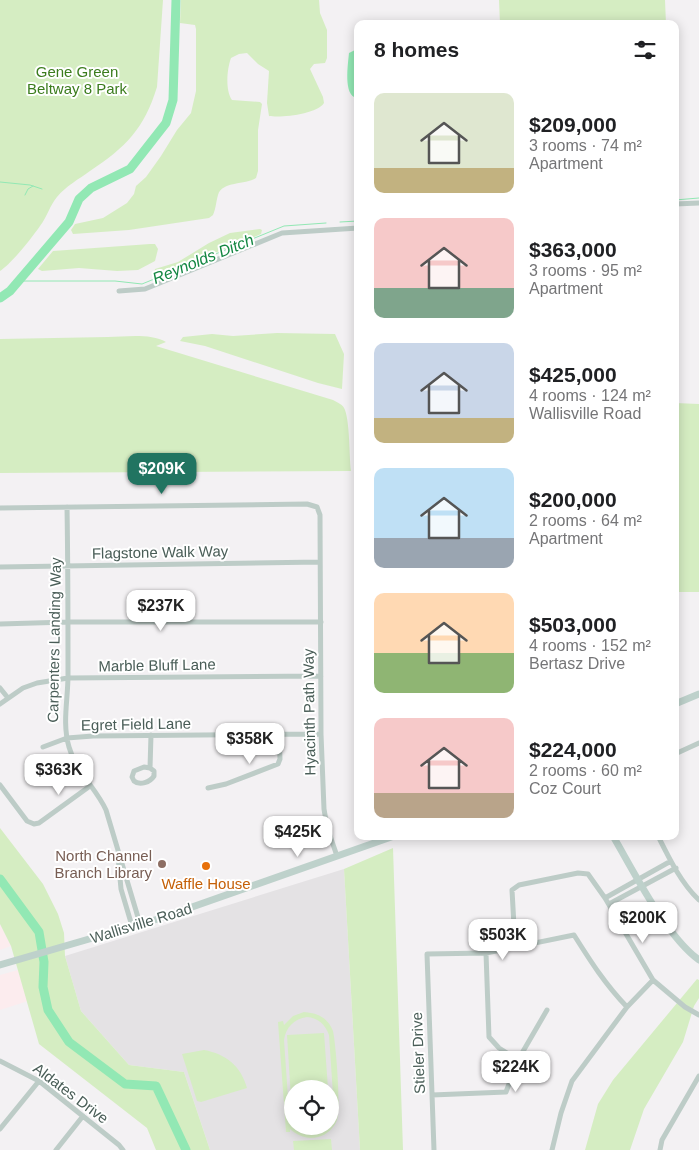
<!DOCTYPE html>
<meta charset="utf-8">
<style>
body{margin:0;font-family:Arial,sans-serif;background:#f6f6f6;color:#202124;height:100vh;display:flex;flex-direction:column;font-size:19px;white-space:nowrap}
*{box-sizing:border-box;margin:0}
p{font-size:16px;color:#757577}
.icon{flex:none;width:28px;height:28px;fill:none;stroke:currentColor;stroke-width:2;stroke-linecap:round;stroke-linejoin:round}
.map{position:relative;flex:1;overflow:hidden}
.sheet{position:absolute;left:354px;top:20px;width:325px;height:820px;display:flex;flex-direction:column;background:#fff;border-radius:10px;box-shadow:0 2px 12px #0003}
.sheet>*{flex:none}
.fabs{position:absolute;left:284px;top:1080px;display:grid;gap:10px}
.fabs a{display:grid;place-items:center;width:55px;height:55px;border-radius:50%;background:#fff;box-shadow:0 2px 12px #0003;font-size:25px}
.price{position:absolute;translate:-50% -42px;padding:0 11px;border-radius:10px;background:#fff;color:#222;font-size:16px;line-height:32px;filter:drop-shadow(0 1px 2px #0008)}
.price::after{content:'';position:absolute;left:50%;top:30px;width:15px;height:11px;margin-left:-8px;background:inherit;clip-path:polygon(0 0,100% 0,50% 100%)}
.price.active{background:#217461;color:#fff}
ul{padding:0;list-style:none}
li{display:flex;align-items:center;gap:15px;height:125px;padding:0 20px}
li span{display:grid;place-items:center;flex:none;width:140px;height:100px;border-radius:10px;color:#555}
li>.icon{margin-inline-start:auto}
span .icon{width:60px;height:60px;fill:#fffc;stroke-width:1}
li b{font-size:21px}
h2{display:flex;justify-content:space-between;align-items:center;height:60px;padding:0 20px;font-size:21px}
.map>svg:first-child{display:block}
.commercial{fill:#fcecee}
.education{fill:#e4e2e4;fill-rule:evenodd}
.green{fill:#d5edc2;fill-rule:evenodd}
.water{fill:#92e8b4}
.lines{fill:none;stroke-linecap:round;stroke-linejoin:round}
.stream{stroke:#92e8b4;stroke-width:1}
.river{stroke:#92e8b4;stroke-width:9}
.street{stroke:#bdccc7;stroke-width:5}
.secondary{stroke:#bed1cb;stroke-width:7}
.education-dot{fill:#8d6e63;stroke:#fff;stroke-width:2}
.food-dot{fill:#e8710a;stroke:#fff;stroke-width:2}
.labels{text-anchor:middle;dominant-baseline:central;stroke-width:4;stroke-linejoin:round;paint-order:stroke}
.park-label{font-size:15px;fill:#3b7c1d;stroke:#fff}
.street-label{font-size:15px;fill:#495d57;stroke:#fff}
.education-label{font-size:15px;fill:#785e54;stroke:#fff;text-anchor:end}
.food-label{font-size:15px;fill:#c56008;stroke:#fff}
.water-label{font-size:16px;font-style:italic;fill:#138742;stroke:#fff}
</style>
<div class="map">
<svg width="699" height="1150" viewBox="0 0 699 1150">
<rect width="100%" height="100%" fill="#f3f1f3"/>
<path class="commercial" d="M0,924L11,946L0,950Z
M18,970L28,1001L0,1010V975Z"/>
<path class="education" d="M344,869L360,1150H210L184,1072L129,1065L81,1011L65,956ZM292,1089H330V1126H292Z"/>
<path class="green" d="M0,0H163L157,87C144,129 126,147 90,171C79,179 66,186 57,197C50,205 47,217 40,226C31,239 11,264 0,271Z
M181,0H319L320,13L327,30V58L325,63L314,64L310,69L323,97L324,103C317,114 282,118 269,116L267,103L269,71L258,64L247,53L239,54L231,58C227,69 225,90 232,100L260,102L262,104L258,130V171L256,178C245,185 222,181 218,195C216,202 216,208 213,215L209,218L129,230L73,234L71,230L75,224L103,218L127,203L134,194L136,186L146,177L161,156L177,130L191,113L196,91V29L195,25L180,23Z
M499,0H665L666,24H500Z
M260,229L262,230L261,234C226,249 192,262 157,274L154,273L155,269L178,262L209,243L230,233Z
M150,244H155L158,249L155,261L138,270L117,271L79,268L42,271L38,269L53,251Z
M277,333L335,334L344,354L342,389L318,383L205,346L180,341L183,337L212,334L233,336Z
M108,337C125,337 150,333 166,342L156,346L333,400C338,403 343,404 345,410C350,424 349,455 351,471L0,473V339Z
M675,403L699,404V592H675Z
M0,828L43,884L58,914L64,933L65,956L81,1011L129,1065L184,1072L210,1150H156L147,1128L39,1044L11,946L0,924Z
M393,848L403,1150H360L344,869Z
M697,979L699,980V998L694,1006L683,1042L644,1109L630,1150H585L598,1104L613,1080Z
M304,1012C318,1013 328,1018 333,1031C336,1045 341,1108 337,1120C334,1128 327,1135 318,1137C308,1140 298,1136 290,1129V1132H286L278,1022L283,1021L284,1025L293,1016ZM307,1017C318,1018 325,1024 329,1035L334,1109L330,1126C308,1138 313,1134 292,1126L289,1112L284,1040C286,1027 294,1019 307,1017Z
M324,1033L328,1089H292V1115L287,1035Z
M204,1050C226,1054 241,1066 247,1088L201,1102L197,1101L182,1054Z
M331,1139L332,1150H294L293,1141Z"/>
<path class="water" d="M357,49L358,98H357C343,96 348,64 349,53Z"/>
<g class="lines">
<path class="stream" d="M0,182L30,185L42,189
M25,195L28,189L33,186
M675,200L699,198
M67,219L69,222
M340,222L358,221
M18,281H115L142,284L284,226L326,223"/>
<path class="river" d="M0,298L10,291L69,222L79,199L91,188L130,169L166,123L173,100L176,0
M0,879L39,932L44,962L43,987L48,1010L69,1042L125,1084L156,1086L186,1150"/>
<path class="street" d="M675,204L699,203
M119,291L145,289L282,233L358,228
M67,507C68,563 68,619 68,675C68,700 62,723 69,747C76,772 96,788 106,810L140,924
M0,508L307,504L317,507L320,515L321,734L324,809L327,827L337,856
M0,567L320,562
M0,624L68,622H321
M0,688L8,698
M0,704L23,688L37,683L68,678L321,676
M43,747L67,738L93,736L321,734
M675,754L699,743
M150,768L144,767L134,771L132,777L134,781C140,786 150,782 154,776V771L150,768L151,735
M0,785L27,821L34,824L39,823L90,786
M208,788L226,784L278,764L280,759L279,734
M658,836C669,858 681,883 699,900
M118,856L121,889L132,926
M605,898L671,861
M609,904L676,868
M519,946L514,926L512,890L519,885L578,873L588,874L605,898L653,980L685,1007L699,1015
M486,953L489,1037L499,1048L518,1060
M0,1061L39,1081L119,1145L123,1150
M432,1095L506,1092L518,1060L547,1010
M0,1129L39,1081
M56,1150L83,1116
M434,1150L427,954L486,953L574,935C591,962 605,984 627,1007
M552,1150L561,1113L572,1081L627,1007L653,980
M660,1150L662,1140L699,1076"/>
<path class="secondary" d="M675,704L699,694
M613,836C634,872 666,936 699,960
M0,965L158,919L394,836"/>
</g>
<circle class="education-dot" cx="162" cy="864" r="5"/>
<circle class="food-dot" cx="206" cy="866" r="5"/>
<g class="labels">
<g class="park-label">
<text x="77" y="71">Gene Green<tspan x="77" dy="17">Beltway 8 Park</tspan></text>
</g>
<g class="street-label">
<text transform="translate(160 552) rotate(-1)">Flagstone Walk Way</text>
<text transform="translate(54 640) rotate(-89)">Carpenters Landing Way</text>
<text transform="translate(157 665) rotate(-1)">Marble Bluff Lane</text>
<text transform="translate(309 712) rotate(-91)">Hyacinth Path Way</text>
<text transform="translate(136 724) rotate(-1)">Egret Field Lane</text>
<text transform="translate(141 923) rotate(-17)">Wallisville Road</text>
<text transform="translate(418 1053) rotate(-92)">Stieler Drive</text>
<text transform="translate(71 1093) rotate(37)">Aldates Drive</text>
</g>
<g class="education-label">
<text x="152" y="855">North Channel<tspan x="152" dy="17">Branch Library</tspan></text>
</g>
<g class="food-label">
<text x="206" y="883">Waffle House</text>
</g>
<g class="water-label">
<text transform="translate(203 259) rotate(-22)">Reynolds Ditch</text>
</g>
</g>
</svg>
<div class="fabs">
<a><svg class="icon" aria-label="locate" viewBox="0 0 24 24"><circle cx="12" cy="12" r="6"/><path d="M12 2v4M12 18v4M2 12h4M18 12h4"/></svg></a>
</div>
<b class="price active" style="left:162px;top:495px">$209K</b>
<b class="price" style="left:161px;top:632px">$237K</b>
<b class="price" style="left:250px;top:765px">$358K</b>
<b class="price" style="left:59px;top:796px">$363K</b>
<b class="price" style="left:298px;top:858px">$425K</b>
<b class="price" style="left:643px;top:944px">$200K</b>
<b class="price" style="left:503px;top:961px">$503K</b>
<b class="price" style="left:516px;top:1093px">$224K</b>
<section class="sheet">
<h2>8 homes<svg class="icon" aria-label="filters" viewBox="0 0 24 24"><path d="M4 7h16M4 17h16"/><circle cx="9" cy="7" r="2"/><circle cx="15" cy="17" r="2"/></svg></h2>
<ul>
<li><span style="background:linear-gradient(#dfe7d0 75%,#c2b280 0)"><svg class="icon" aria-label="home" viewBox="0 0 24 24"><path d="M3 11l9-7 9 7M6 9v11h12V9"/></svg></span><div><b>$209,000</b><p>3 rooms · 74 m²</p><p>Apartment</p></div></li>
<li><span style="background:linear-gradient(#f6c9c9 70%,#7fa58c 0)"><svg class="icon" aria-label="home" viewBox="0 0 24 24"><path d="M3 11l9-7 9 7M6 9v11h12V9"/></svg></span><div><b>$363,000</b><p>3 rooms · 95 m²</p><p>Apartment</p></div></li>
<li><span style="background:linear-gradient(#c9d6e8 75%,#c2b280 0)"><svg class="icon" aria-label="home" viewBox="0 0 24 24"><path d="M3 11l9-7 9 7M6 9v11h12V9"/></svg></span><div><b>$425,000</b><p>4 rooms · 124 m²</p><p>Wallisville Road</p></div></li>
<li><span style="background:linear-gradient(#bfe0f5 70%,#9aa5b1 0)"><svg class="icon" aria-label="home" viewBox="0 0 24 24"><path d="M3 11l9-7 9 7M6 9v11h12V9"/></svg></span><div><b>$200,000</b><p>2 rooms · 64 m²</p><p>Apartment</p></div></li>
<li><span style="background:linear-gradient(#ffd9b3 60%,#8fb573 0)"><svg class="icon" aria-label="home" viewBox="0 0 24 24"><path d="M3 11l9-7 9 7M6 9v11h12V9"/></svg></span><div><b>$503,000</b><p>4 rooms · 152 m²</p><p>Bertasz Drive</p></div></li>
<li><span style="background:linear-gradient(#f6c9c9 75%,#b9a48a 0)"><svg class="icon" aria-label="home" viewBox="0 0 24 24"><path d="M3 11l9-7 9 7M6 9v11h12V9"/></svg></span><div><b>$224,000</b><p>2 rooms · 60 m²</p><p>Coz Court</p></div></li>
</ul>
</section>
</div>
